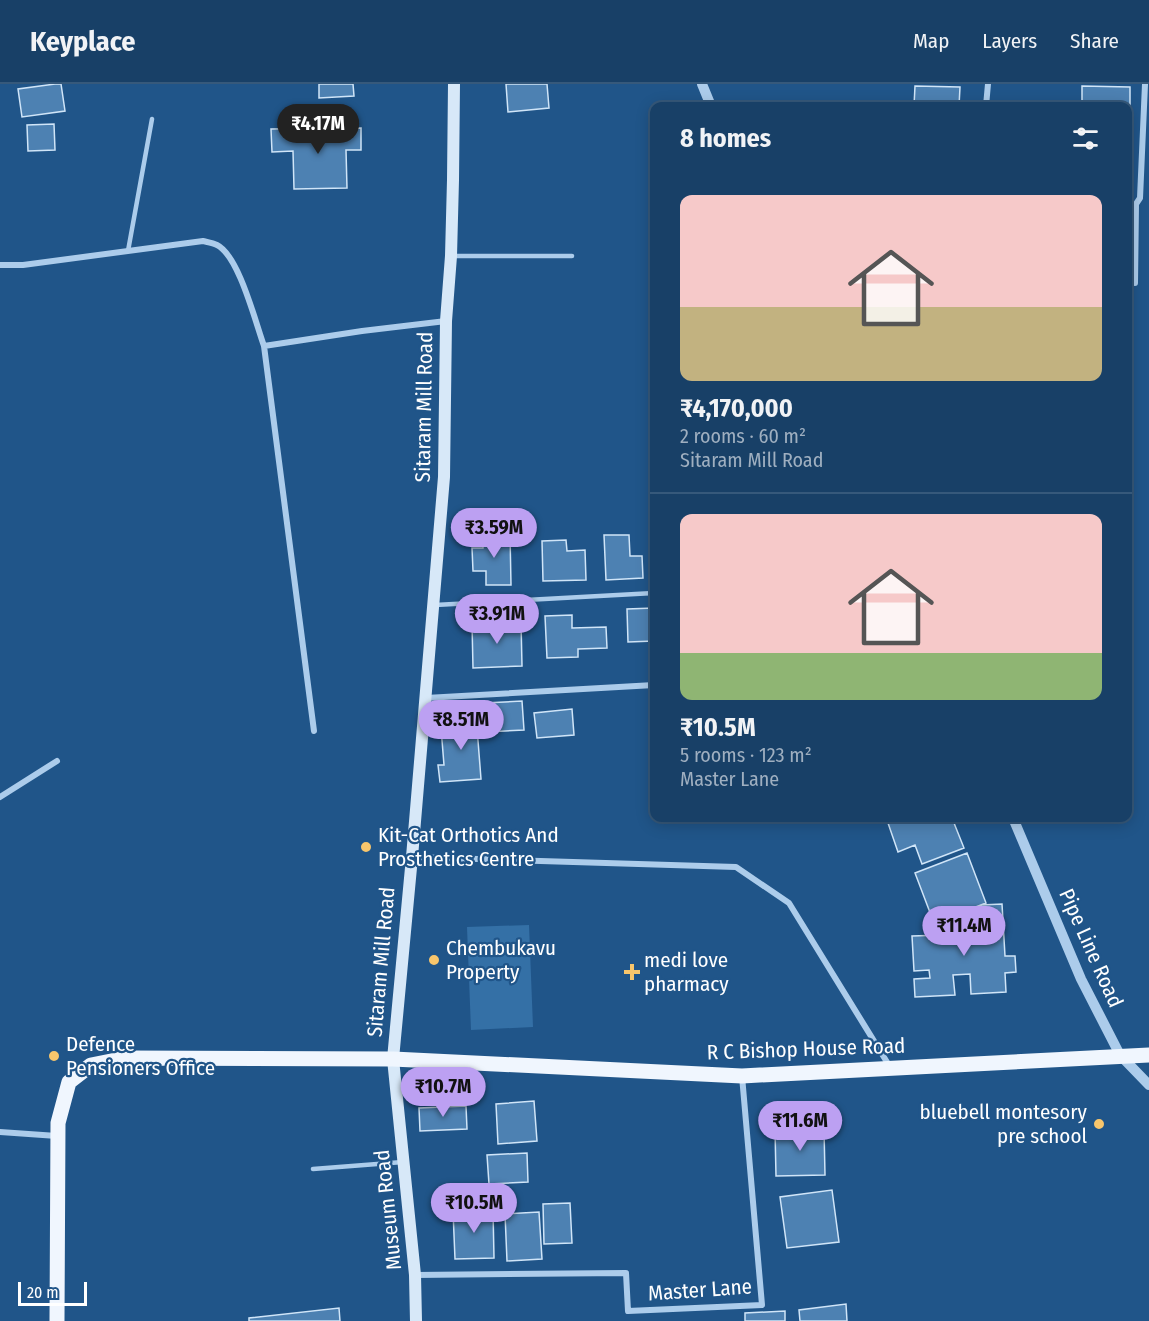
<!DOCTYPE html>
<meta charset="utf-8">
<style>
body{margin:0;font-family:"Fira Sans Condensed",sans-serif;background:#21476d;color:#f1f3f6;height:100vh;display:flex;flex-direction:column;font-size:22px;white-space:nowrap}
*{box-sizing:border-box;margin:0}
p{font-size:20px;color:#9fafc0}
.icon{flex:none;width:33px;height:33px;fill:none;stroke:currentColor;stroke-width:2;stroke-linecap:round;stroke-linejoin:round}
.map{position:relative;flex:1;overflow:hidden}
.panel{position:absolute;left:650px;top:18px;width:482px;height:720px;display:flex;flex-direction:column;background:#184067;border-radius:12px;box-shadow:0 3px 15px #0003,0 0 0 2px #36597b}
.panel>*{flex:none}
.scale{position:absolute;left:18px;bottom:15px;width:69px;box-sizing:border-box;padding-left:6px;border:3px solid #fff;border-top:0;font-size:16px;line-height:21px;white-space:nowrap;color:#fff;-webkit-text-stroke:4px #205589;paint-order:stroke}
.price{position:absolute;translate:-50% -51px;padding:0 14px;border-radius:21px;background:#bca0f2;color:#111;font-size:20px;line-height:39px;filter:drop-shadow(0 2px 3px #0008)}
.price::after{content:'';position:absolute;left:50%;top:36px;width:18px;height:14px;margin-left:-9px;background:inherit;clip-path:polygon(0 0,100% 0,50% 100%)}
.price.current{background:#222;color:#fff}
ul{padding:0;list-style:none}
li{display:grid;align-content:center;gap:12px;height:318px;padding:0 30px}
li+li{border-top:2px solid #36597b}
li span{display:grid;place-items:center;height:186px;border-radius:12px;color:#555}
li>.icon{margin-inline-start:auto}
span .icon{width:108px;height:108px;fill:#fffc;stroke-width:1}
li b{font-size:26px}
h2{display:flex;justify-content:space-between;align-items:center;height:72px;padding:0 30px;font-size:26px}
header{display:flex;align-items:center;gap:36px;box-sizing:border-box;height:84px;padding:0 30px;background:#184067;border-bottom:2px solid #36597b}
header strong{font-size:28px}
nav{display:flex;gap:33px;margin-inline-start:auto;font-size:21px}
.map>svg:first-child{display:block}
.green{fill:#3470a6}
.building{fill:#4d81b2;stroke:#d0e5f8;stroke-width:1.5}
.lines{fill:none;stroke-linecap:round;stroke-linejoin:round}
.service{stroke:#accceb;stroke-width:4.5}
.minor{stroke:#accceb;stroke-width:6}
.tertiary{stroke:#accceb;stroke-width:10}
.secondary{stroke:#d7e8f8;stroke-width:12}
.primary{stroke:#f0f6fe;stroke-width:15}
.poi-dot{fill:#f8c66c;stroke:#205589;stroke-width:2}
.labels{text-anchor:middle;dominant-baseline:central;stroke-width:4.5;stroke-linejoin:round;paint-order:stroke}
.street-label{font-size:21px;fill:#fff;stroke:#205589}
.poi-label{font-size:21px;fill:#fff;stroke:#205589;text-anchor:start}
</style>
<header>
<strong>Keyplace</strong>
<nav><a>Map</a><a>Layers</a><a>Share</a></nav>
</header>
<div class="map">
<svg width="1149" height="1237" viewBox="0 0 1149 1237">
<rect width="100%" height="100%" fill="#205589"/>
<path class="green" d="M529,841L533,943L471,946L467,843Z"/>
<path class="building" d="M55,0H61L65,27L22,33L18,5Z
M319,0H353L354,12L319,14Z
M506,0H547L549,24L508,28Z
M915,2L960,3L959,22H914Z
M1082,2L1130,3V34H1126V22H1082Z
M54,40L55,66L28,67L27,41Z
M361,44V66H346L347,104L294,105L293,67L272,68L271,45Z
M650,443H654V469H651Z
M510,450L511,501H486V487H473L472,464H483V451Z
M604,451H629L630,472H642L643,494L606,496Z
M566,456L567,467L585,466L586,496L543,497L542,457Z
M654,524V557L628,558L627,525Z
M572,531V544L606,543L607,564L578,565V573L547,574L545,532Z
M521,538L522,582L473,584L472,540Z
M522,617L524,646L486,648L484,619Z
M572,625L574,651L537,654L534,629Z
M476,631L481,695L440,698L438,681H444L441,644L455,643L454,632Z
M904,734H952L964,764L922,780L915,761L898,768L888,739Z
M967,769L986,819L934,839L915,789Z
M1002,820L1005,872H1015L1016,888L1005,889L1006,908L971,910L970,890L953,891L955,911L915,913L914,895L930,894L929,886L914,887L912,852L944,851V839L965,838L966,848L983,847L981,821Z
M534,1017L537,1057L498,1060L496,1020Z
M466,1022L467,1045L420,1047L419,1024Z
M824,1045L825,1091L776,1092L775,1046Z
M527,1069L528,1098L489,1100L487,1071Z
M832,1106L839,1158L787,1164L780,1113Z
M570,1119L572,1159L544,1160L543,1120Z
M493,1126L494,1174L455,1175L453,1127Z
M539,1128L542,1175L507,1177L505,1130Z
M846,1220L847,1237H800L799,1226Z
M339,1224L340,1237H249V1234Z
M785,1227V1237H745V1229Z"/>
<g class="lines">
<path class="service" d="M128,167L152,35
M453,172H572
M435,521L654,509
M313,1085L403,1078"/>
<path class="minor" d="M986,22L988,0
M1126,123L1136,120L1140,114L1145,0
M0,181H23L203,157C207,158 213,159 217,161C239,172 255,237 264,262L362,247L446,237
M1135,199L1136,120
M264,262L314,647
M426,614L654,601
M0,713L57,677
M413,773L736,783L789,819L890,983
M0,1048L57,1052
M415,1191L626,1189L628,1227L762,1221L742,992"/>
<path class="tertiary" d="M702,0L711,22
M1013,734L1081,895L1120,971L1149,1001"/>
<path class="secondary" d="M416,1237L415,1191L393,975L412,773L444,393L446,237L451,172L453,96L454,0"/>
<path class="primary" d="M57,1237L58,1039L69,998L91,981L126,974L393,975L742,992L1149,971"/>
</g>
<g class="poi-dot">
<circle cx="366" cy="763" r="6"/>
<circle cx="434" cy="876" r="6"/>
<path d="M629 879h6v6h6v6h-6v6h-6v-6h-6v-6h6z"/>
<circle cx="54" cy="972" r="6"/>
<circle cx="1099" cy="1040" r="6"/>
</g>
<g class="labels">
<g class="street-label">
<text transform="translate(424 323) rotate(-89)">Sitaram Mill Road</text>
<text transform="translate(1091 864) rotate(66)">Pipe Line Road</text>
<text transform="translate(381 878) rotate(-85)">Sitaram Mill Road</text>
<text transform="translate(806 965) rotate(-2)">R C Bishop House Road</text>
<text transform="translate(388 1126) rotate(-96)">Museum Road</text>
<text transform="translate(700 1206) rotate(-4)">Master Lane</text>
</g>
<g class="poi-label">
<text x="378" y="751">Kit-Cat Orthotics And<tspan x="378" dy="24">Prosthetics Centre</tspan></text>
<text x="446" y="864">Chembukavu<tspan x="446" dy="24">Property</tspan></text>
<text x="644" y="876">medi love<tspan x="644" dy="24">pharmacy</tspan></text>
<text x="66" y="960">Defence<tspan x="66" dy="24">Pensioners Office</tspan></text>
<text x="1087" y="1028" text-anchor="end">bluebell montesory<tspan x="1087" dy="24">pre school</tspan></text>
</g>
</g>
</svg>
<div class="scale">20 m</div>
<b class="price current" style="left:318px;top:71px">₹4.17M</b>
<b class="price" style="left:494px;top:475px">₹3.59M</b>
<b class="price" style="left:497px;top:561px">₹3.91M</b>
<b class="price" style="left:461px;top:667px">₹8.51M</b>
<b class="price" style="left:964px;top:873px">₹11.4M</b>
<b class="price" style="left:443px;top:1034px">₹10.7M</b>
<b class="price" style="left:800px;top:1068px">₹11.6M</b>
<b class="price" style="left:474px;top:1150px">₹10.5M</b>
<section class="panel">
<h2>8 homes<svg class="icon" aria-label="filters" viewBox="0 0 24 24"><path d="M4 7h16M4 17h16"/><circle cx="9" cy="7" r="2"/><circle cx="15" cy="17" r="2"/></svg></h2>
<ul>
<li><span style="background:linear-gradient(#f6c9c9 60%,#c2b280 0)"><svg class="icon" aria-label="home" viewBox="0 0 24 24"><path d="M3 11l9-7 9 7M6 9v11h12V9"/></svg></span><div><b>₹4,170,000</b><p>2 rooms · 60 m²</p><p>Sitaram Mill Road</p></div></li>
<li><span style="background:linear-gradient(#f6c9c9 75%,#8fb573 0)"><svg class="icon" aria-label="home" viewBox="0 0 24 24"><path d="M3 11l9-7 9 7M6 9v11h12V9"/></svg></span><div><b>₹10.5M</b><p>5 rooms · 123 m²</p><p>Master Lane</p></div></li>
</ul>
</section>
</div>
